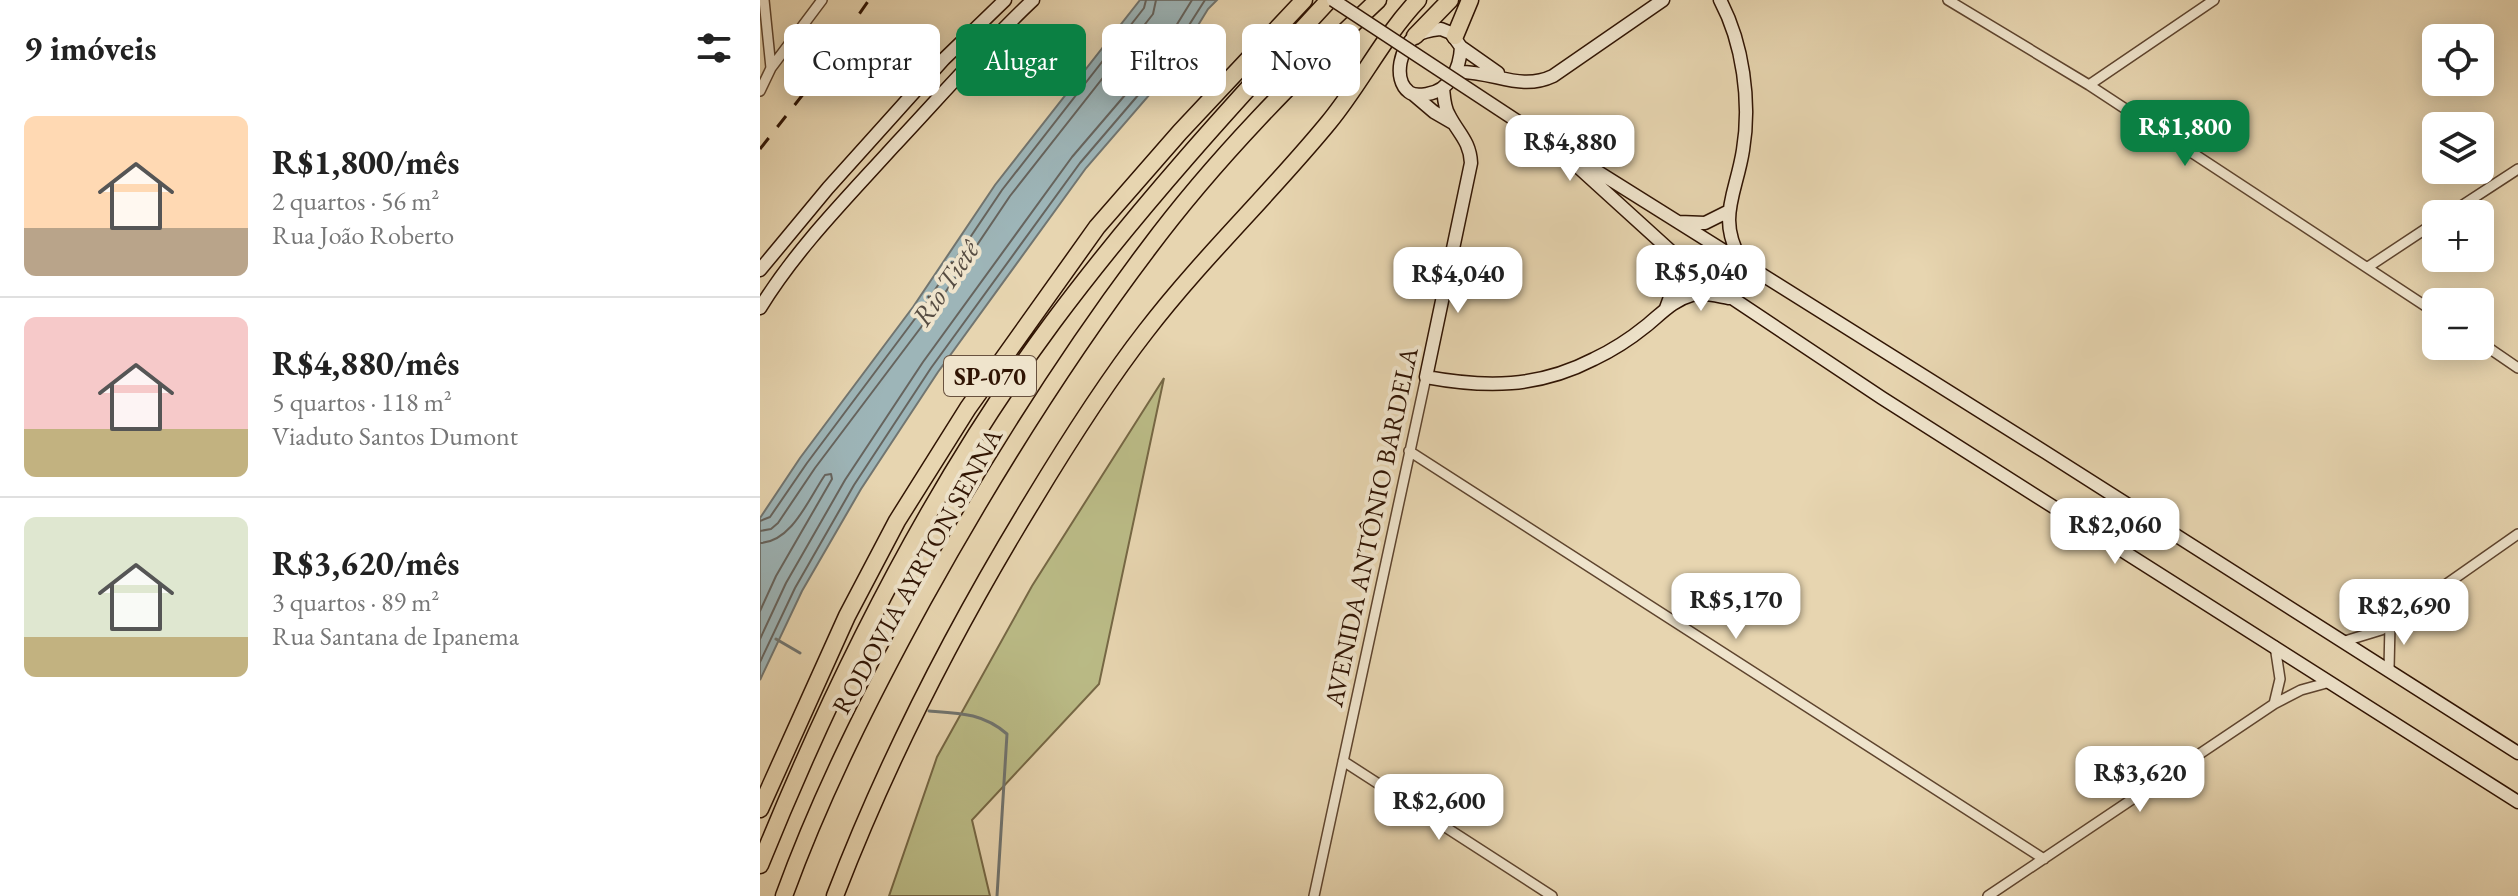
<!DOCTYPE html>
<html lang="pt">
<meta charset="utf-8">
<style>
body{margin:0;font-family:"EB Garamond",serif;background:#f2f2f2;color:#222;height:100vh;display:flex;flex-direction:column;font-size:30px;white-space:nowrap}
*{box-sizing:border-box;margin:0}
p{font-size:26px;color:#767676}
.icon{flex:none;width:44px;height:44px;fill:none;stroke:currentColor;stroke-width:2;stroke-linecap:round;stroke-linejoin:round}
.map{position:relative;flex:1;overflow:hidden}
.side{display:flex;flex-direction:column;background:#fff;width:760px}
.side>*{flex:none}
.banner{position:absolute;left:24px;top:24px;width:760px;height:72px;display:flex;gap:16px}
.fabs{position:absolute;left:1662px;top:24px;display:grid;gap:16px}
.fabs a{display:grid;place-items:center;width:72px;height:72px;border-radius:12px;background:#fff;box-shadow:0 4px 20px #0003;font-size:40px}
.price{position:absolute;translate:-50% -68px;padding:0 18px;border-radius:16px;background:#fff;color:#222;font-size:26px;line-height:52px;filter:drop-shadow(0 2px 4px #0008)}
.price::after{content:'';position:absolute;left:50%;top:48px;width:24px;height:18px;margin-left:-12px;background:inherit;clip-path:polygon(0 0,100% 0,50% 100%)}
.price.active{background:#0b8043;color:#fff}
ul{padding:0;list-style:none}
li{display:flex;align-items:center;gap:24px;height:200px;padding:0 24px}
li+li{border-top:2px solid #e0e0e0}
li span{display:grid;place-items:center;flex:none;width:224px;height:160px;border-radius:12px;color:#555}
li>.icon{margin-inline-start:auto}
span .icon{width:96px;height:96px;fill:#fffc;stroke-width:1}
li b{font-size:34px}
h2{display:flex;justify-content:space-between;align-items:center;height:96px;padding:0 24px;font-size:34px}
.pill{padding:0 28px;border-radius:12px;background:#fff;box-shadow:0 4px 20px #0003;font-size:28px;line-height:72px}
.pill.active{background:#0b8043;color:#fff}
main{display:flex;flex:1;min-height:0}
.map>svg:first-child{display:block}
.green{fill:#bbbc87;stroke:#766845;stroke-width:2}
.water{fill:#9db5b8;stroke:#717570;stroke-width:2}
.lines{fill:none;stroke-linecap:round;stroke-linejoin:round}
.shore{stroke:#66645e;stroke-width:2}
.stream{stroke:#717570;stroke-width:3}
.street-casing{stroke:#5e442e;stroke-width:12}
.secondary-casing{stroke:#301403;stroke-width:15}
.highway-casing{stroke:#301403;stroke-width:19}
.street{stroke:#efe4cc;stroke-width:9}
.secondary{stroke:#efe4cc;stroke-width:12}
.highway{stroke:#e7d5b0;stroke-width:16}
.rail{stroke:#301403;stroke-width:3;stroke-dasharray:14 14;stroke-linecap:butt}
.secondary-bridge-casing{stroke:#301403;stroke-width:15;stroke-linecap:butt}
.secondary-bridge{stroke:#efe4cc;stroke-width:12}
.labels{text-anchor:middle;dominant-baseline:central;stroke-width:8;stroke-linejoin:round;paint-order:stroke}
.shield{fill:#efe4cc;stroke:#69523f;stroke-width:2}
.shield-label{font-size:24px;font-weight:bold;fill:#301403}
.street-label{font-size:26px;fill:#301403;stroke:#efe4cc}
.water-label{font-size:28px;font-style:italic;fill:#564c42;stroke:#efe4cc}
</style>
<main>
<section class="side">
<h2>9 imóveis<svg class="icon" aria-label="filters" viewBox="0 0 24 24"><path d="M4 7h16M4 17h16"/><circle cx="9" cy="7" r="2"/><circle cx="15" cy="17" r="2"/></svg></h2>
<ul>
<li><span style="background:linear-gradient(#ffd9b3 70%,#b9a48a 0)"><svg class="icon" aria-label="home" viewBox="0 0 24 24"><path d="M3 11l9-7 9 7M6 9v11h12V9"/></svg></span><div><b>R$1,800/mês</b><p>2 quartos · 56 m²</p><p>Rua João Roberto</p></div></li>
<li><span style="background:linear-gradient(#f6c9c9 70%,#c2b280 0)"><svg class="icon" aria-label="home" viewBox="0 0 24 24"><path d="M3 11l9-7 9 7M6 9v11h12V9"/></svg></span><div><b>R$4,880/mês</b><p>5 quartos · 118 m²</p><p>Viaduto Santos Dumont</p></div></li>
<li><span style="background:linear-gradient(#dfe7d0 75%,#c2b280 0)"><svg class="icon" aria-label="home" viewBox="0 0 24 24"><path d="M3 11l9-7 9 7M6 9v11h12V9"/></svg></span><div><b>R$3,620/mês</b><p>3 quartos · 89 m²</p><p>Rua Santana de Ipanema</p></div></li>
</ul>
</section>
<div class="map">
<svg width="1758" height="896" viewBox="0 0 1758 896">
<rect width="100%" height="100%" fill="#e7d5b0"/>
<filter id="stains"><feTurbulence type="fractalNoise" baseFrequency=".0025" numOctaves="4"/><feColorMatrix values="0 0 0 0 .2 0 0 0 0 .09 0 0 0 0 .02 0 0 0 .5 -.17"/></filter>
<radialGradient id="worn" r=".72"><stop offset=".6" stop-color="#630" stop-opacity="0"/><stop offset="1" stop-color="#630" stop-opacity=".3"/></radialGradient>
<path class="green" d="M404,378L339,684L212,820L230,896H129L177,757L272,586Z"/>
<path class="water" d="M380,0H457L448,9L410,71L326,168L178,372L101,489L42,591L0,680V518L40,458L153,307L235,185Z"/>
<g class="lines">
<path class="shore" d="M0,521L10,517L47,463L160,312L242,190L384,8L386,0
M0,531L11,529L18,523L55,468L168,318L250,196L393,14L396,0
M0,543C32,542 49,498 65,475L71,474L72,479L16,576L0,611
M0,639L26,583L85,480L163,362L312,157L395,60L432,0
M0,662L35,588L94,485L171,368L320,163L403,66L445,0"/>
<path class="stream" d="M16,639L40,653
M169,711C199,713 223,713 247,734L237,896"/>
<defs>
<path id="street" d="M4,0L11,68
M1188,0L1329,85L1676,313
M1329,85L1454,0
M0,91L11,68L62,0
M1689,214L1758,169
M1608,267L1676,222
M1720,342L1758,368
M649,451L1284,859
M1585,641L1621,630L1758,534
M1629,669L1630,624
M1514,704L1520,679L1515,646
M583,761L792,896
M554,896L666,377
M1228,896L1514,704L1541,690L1570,682"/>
<path id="secondary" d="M960,0C983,43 991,102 983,150C976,195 956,218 982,262
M681,29L691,33L701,47C700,68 690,91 667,94C660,95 654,96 649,92C632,79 641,45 656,36C663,31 673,30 681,29Z
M701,47L738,73
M695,72C733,70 759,92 793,76L903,0
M683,88C684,97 684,107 689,115C698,133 710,141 711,163L666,377C726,388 778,388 834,359C853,350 870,339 886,326C901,314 913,300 932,295C943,292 957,296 969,298
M654,95L674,112L693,123
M760,123L1285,452L1758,753
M817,166L915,255L972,298L1122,398L1758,802
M919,222L945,223L969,211
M0,270L68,188L184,59L245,0
M0,308C37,248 86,199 133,147C179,98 224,46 273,0
M906,308L917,278L915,255"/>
<path id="highway" d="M655,36L690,0
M695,36L710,0
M0,809L87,616L137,521L208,408L337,227L420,132L544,0
M0,865C76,677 172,485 293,322C378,208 473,104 569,0
M24,896C61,794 111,695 163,600C230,479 304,360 388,249C455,159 537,76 618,0
M75,896C128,758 195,628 272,502C307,444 344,385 386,331C443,257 510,194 569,122C601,83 623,37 658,0"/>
</defs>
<use href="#street" class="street-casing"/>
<use href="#secondary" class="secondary-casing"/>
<use href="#highway" class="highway-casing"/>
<use href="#street" class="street"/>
<use href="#secondary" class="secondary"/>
<use href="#highway" class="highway"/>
<path class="rail" d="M0,149L48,88L109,0"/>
<defs>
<path id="secondary-bridge" d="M573,0L760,123"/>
</defs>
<use href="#secondary-bridge" class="secondary-bridge-casing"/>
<use href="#secondary-bridge" class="secondary-bridge"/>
</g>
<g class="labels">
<rect class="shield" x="184" y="356" width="92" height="40" rx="6"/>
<g class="shield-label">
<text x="230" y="376">SP-070</text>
</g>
<g class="street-label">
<text transform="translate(611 527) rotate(-78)">AVENIDA ANTÔNIO BARDELA</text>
<text transform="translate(157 571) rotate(-61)">RODOVIA AYRTON SENNA</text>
</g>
<g class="water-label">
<text transform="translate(185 283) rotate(-56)">Rio Tietê</text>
</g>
</g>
<rect width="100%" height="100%" filter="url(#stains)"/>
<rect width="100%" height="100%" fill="url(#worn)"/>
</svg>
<div class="fabs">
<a><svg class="icon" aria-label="locate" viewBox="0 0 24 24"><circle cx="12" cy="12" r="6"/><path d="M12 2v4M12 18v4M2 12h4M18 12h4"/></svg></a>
<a><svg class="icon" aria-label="layers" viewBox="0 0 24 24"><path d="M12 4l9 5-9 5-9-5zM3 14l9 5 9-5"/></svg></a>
<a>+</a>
<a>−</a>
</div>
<b class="price active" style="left:1425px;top:168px">R$1,800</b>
<b class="price" style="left:810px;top:183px">R$4,880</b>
<b class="price" style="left:941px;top:313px">R$5,040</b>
<b class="price" style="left:698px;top:315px">R$4,040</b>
<b class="price" style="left:1355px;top:566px">R$2,060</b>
<b class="price" style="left:976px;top:641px">R$5,170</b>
<b class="price" style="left:1644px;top:647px">R$2,690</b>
<b class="price" style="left:1380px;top:814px">R$3,620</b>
<b class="price" style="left:679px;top:842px">R$2,600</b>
<div class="banner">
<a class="pill">Comprar</a>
<a class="pill active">Alugar</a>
<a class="pill">Filtros</a>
<a class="pill">Novo</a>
</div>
</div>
</main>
